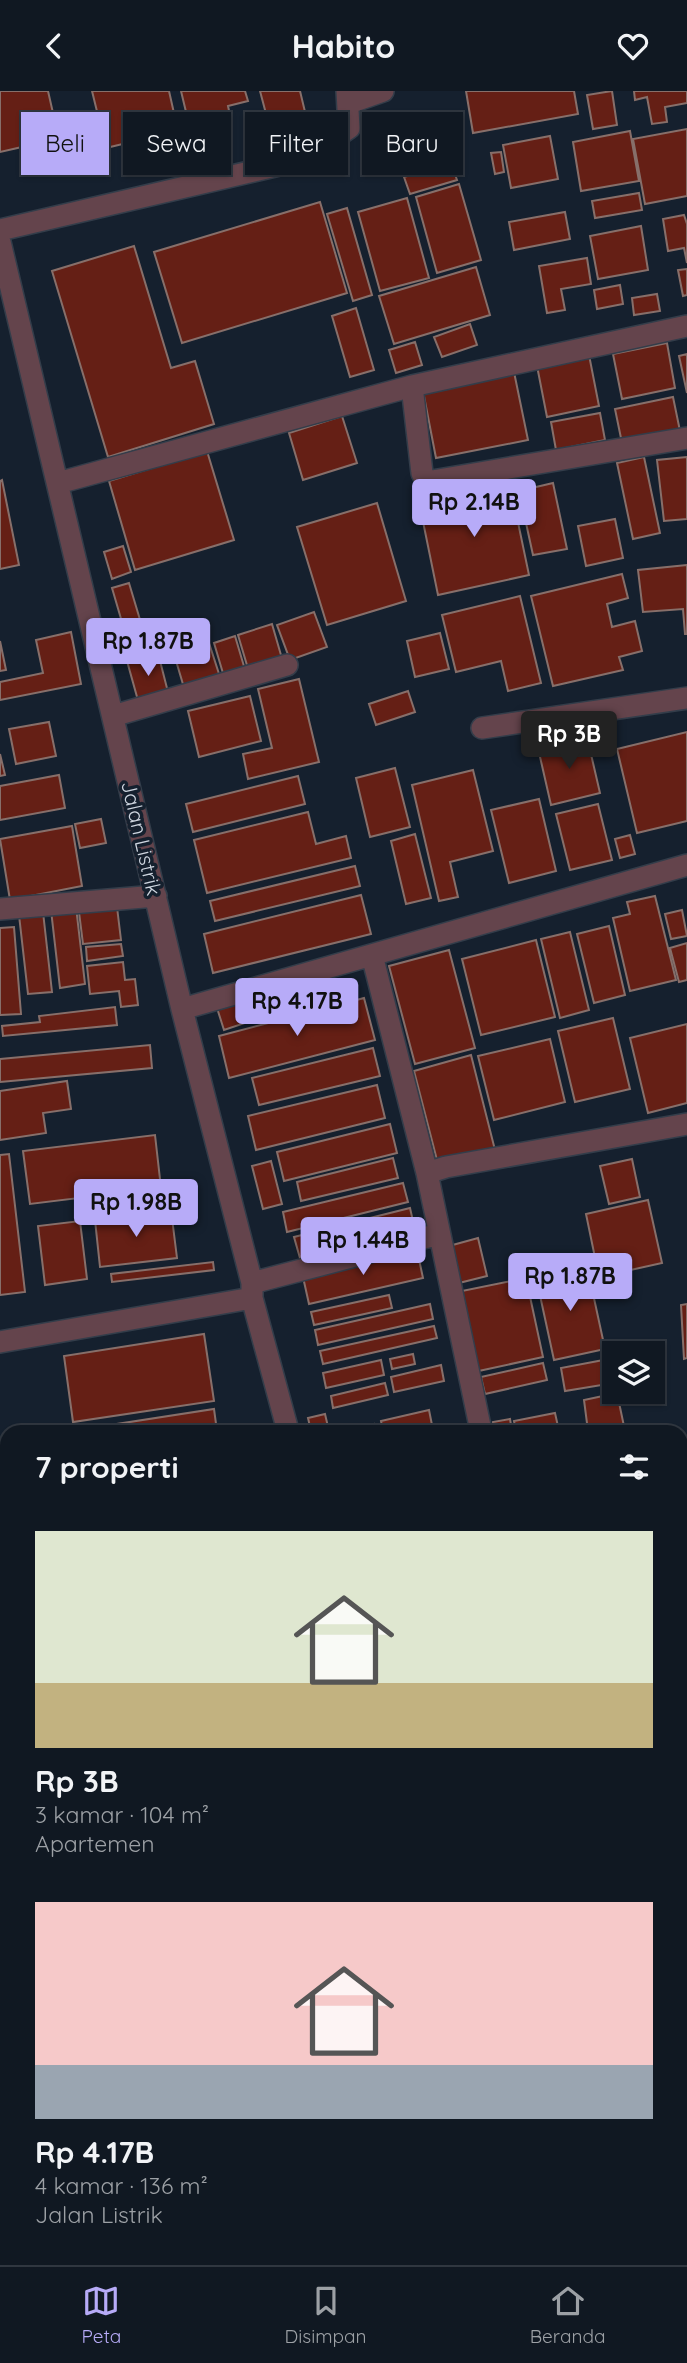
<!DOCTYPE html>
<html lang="id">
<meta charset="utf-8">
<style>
body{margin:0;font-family:Quicksand,sans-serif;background:#1e252f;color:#f1f3f6;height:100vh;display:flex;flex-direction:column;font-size:26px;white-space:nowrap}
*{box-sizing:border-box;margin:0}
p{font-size:23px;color:#9ca0a5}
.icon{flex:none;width:38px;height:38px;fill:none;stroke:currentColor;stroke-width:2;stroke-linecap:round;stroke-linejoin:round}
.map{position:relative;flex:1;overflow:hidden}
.details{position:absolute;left:0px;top:1334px;width:688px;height:842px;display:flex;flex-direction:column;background:#101822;border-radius:21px 21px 0 0;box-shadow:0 2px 5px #0004,0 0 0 2px #303740}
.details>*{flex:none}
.banner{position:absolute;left:21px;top:21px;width:646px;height:63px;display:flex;gap:14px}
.tools{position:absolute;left:602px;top:1250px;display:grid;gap:14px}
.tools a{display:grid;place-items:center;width:63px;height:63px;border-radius:0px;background:#101822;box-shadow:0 2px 5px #0004,0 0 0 2px #303740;font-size:35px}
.price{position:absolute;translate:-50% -60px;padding:0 16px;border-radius:7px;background:#b7abf8;color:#111;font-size:23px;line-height:46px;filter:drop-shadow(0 2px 4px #0008)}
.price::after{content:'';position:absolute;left:50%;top:42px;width:21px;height:16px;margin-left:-10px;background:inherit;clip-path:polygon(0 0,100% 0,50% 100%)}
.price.selected{background:#222;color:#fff}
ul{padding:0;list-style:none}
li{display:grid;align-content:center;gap:14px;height:371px;padding:0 35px}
li span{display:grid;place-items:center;height:217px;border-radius:0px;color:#555}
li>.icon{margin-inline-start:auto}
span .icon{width:126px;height:126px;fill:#fffc;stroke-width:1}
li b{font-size:30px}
h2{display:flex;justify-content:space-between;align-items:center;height:84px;padding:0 35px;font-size:30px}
.pill{padding:0 24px;border-radius:0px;background:#101822;box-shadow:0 2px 5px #0004,0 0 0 2px #303740;font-size:24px;line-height:63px}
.pill.selected{background:#b7abf8;color:#111}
header{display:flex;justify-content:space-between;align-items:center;height:91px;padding:0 35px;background:#101822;font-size:32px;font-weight:700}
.tabs{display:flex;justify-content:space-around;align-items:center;height:98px;border-top:2px solid #303740;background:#101822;font-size:19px;color:#9ca0a5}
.tabs a{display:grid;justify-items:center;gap:4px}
.tabs .selected{color:#b7abf8}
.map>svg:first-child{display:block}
.building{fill:#651f15;stroke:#876f6a;stroke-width:2}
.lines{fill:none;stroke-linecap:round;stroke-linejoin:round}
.minor-casing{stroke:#333d4a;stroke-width:24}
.minor{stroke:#64444c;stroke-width:21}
.labels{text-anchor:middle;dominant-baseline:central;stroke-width:7;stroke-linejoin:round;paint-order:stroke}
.street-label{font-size:21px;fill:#ced5df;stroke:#15202e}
</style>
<header><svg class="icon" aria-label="back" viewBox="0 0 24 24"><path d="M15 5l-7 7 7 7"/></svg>Habito<svg class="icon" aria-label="heart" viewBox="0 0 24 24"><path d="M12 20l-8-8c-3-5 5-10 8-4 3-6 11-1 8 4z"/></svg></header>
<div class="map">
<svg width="687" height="2174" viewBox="0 0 687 2174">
<rect width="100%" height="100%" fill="#15202e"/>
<path class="building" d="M0,0H48L63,66L27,74L22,56L0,61Z
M92,0H169L176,31L158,36L160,44L106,57Z
M181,0H245L248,10L228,15L231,29L207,35L203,21L187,25Z
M260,0H300L306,25L269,34Z
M466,0H574L578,23L473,42Z
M612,0L617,34L593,38L587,4Z
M634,0H687V12L665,16L667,31L652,33L647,6L635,9Z
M687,38V105L645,113L633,48Z
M630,40L639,90L581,100L573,51Z
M550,45L558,88L511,97L503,54Z
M501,61L504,81L495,83L491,62Z
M451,72L457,89L410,103L404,86Z
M459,93L481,169L437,182L416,106Z
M639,102L642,119L595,127L592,110Z
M407,107L429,187L380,200L358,121Z
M320,111L347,202L182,252L154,161Z
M347,117L372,204L353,210L327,123Z
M565,121L570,148L514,159L509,131Z
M684,124L687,133V172L684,157L668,160L663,128Z
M641,135L648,179L598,188L590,145Z
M134,155L171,277L195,270L214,333L108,366L52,180Z
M587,167L591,193L561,198L565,219L547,222L539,175Z
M476,176L490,224L394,253L379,205Z
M687,178V204L683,205L678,179Z
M620,194L623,213L597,218L594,199Z
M657,203L660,220L634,224L632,207Z
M356,217L374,279L350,286L332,225Z
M470,233L477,254L442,266L434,246Z
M415,251L422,274L396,282L389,259Z
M667,252L675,297L622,308L613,263Z
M687,263V302L679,265Z
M589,264L599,315L547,326L537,275Z
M514,281L528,349L436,367L423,300Z
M673,306L680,340L622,352L615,318Z
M600,322L605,349L556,359L551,331Z
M342,325L357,372L303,389L289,342Z
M207,360L234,449L135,479L109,390Z
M644,366L660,442L633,448L617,372Z
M687,366V428L664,430L657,369Z
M2,389L19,474L0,478V390Z
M553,392L567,458L533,464L519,400Z
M510,393L529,484L438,504L419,411Z
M377,412L406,510L327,534L297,436Z
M615,428L623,467L586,475L578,435Z
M123,455L131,481L112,488L104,461Z
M687,474V543H685L683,518L643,521L638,479Z
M622,483L628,507L607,513L612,536L635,530L642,560L619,566L623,579L553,595L531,505Z
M129,492L141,532L124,538L112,497Z
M520,505L541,592L508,600L501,570L456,581L442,524Z
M314,521L327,556L290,569L277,534Z
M272,533L283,571L249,581L238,544Z
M71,541L81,593L0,609V591L43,582L36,549Z
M440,542L449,578L415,586L407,550Z
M235,545L246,582L225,589L214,552Z
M0,550L6,579L0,580Z
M209,552L221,589L185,600L174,563Z
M158,562L169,605L139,613L127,570Z
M299,588L319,671L248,688L243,663L272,657L258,598Z
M408,600L415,621L376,634L369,613Z
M250,605L261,650L199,666L188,620Z
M49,631L56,665L16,673L9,638Z
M687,641V730L637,742L617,658Z
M587,646L600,702L551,714L538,657Z
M0,663L5,684L0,685Z
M395,677L410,736L370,746L356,687Z
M473,679L493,760L450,771L458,806L439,810L412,694Z
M59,684L65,717L0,729V695Z
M298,685L305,713L193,741L186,713Z
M539,708L556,780L509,792L491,719Z
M598,713L612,769L570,779L556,723Z
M308,721L316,753L346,745L351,767L207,802L194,749Z
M101,728L106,752L80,757L75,733Z
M72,735L82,795L10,809L0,748Z
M415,743L431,807L406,813L391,750Z
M630,744L635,763L620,767L615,748Z
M355,775L360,795L215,830L210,810Z
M361,804L371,843L213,882L204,843Z
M655,805L676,889L630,900L613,827L630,823L627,811Z
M76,816L85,893L60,897L51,819Z
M117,816L121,849L83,853L79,821Z
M682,819L687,845L671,848L665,823Z
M43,821L52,901L28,903L19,824Z
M609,835L625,904L594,912L577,843Z
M14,836L21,923L0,924V837Z
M570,841L589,919L560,927L541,848Z
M536,849L555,926L481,944L462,868Z
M687,852V889L679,891L670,857Z
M121,853L123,865L87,870L86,856Z
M449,859L475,957L415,973L389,875Z
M123,871L125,889L135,888L138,914L121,916L119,900L90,903L87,875Z
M294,892L301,913L224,939L217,917Z
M364,907L375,949L229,987L219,945Z
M115,916L117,934L3,945L2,935L40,931L39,925Z
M613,927L630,998L575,1011L558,940Z
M687,933V1012L648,1022L630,947Z
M550,948L565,1011L494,1029L478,965Z
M150,954L152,977L0,991V968Z
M373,957L380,985L259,1014L252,987Z
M471,964L495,1059L438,1073L414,980Z
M67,990L71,1018L43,1022L46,1042L0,1049V1000Z
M377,994L385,1027L256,1059L248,1025Z
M390,1033L397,1062L284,1090L277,1061Z
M155,1044L161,1097L30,1113L23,1060Z
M9,1063L25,1201L0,1204V1064Z
M393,1067L398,1087L301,1110L297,1091Z
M632,1068L640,1106L609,1113L600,1075Z
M271,1070L282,1113L263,1118L252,1075Z
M403,1092L408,1111L287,1141L283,1121Z
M648,1109L662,1172L599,1186L586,1123Z
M410,1117L415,1139L300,1167L294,1146Z
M171,1119L177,1167L100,1176L95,1129Z
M80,1130L87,1188L45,1194L38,1135Z
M478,1147L487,1185L459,1192L449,1155Z
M417,1159L423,1187L309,1213L303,1186Z
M213,1171L214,1179L112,1191L111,1183Z
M587,1175L605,1258L554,1269L536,1186Z
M526,1187L543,1266L474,1281L457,1201Z
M389,1204L392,1217L314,1234L311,1221Z
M430,1213L433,1228L318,1254L315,1239Z
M687,1213V1267L684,1268L681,1214Z
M434,1235L437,1247L323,1273L320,1260Z
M204,1243L214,1310L73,1331L64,1265Z
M413,1263L415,1273L392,1278L390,1268Z
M614,1267V1292L565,1300L561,1277Z
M381,1269L384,1284L326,1297L323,1282Z
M543,1272L547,1289L485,1303L481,1286Z
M441,1274L444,1290L394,1301L391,1286Z
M385,1292L388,1304L333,1317L331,1305Z
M617,1302L625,1340H588L584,1309Z
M214,1318L217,1340H79L78,1339Z
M429,1319L432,1334L405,1340H383L381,1330Z
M555,1322L559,1340H516L514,1330Z
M325,1323L329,1340H311L308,1327Z
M510,1328L512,1340H494L493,1331Z
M374,1333L375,1340H339Z
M687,1481V1558L681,1559V1482Z
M0,1628H7V1684L0,1685Z
M687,1693V1781L681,1782V1694Z
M7,1702V1943L0,1944V1703Z
M687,1909V1947L681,1948V1910Z
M0,1954H7V1967H0Z
M687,1966V1993L681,1994V1968Z
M0,1970L7,1971V2013H0Z
M687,2000V2019L682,2021L681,2001Z
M0,2031H7V2145H0Z
M11,2168H36V2174H11Z
M49,2168H76V2174H49Z
M83,2168H103V2174H83Z
M108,2168H125V2174H108Z
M131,2168H170V2174H131Z
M198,2168H306V2174H198Z
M389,2168H438L439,2174H391Z
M495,2168H530L531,2174H497Z
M541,2168H577L550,2174H542Z"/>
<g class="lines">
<defs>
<path id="minor" d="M349,12L383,0
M0,139L305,68L349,37L347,0
M0,151L182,918L252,1192V1207L288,1340
M412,295L687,235
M58,392L412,295L422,382L425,388L432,390L687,347
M113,625L287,574
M482,637L687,607
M0,818L156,805
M372,864L427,1082
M182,918L687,774
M252,1192L439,1143
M0,1251L252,1207
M481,1340L427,1082L446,1076L687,1033
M681,1441L687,1440
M681,1680L687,1679
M681,1891L687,1890
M681,2113L687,2119
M478,2168L479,2174"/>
</defs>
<use href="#minor" class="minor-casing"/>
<use href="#minor" class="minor"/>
</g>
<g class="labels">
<g class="street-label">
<text transform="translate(142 747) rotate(77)">Jalan Listrik</text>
</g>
</g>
</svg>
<div class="tools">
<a><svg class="icon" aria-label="layers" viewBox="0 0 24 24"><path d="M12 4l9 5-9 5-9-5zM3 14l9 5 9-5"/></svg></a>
</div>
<b class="price" style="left:474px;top:448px">Rp 2.14B</b>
<b class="price" style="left:148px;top:587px">Rp 1.87B</b>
<b class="price selected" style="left:569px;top:680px">Rp 3B</b>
<b class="price" style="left:297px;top:947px">Rp 4.17B</b>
<b class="price" style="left:136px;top:1148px">Rp 1.98B</b>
<b class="price" style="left:363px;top:1186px">Rp 1.44B</b>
<b class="price" style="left:570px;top:1222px">Rp 1.87B</b>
<div class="banner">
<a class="pill selected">Beli</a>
<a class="pill">Sewa</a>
<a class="pill">Filter</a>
<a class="pill">Baru</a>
</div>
<section class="details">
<h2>7 properti<svg class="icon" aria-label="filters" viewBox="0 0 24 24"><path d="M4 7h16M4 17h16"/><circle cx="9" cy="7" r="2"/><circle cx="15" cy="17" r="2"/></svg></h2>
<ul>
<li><span style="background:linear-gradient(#dfe7d0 70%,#c2b280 0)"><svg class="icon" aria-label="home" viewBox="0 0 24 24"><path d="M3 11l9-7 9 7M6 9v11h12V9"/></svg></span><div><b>Rp 3B</b><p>3 kamar · 104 m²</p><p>Apartemen</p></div></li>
<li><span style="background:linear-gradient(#f6c9c9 75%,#9aa5b1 0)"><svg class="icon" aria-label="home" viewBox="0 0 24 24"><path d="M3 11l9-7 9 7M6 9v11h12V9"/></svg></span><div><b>Rp 4.17B</b><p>4 kamar · 136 m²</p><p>Jalan Listrik</p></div></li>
</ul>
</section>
</div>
<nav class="tabs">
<a class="selected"><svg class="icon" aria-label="map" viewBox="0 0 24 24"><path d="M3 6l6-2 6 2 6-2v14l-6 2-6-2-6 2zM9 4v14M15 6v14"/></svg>Peta</a>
<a><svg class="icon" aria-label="saved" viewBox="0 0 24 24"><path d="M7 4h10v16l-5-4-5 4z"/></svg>Disimpan</a>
<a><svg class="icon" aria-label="home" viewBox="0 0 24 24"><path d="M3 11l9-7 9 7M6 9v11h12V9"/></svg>Beranda</a>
</nav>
